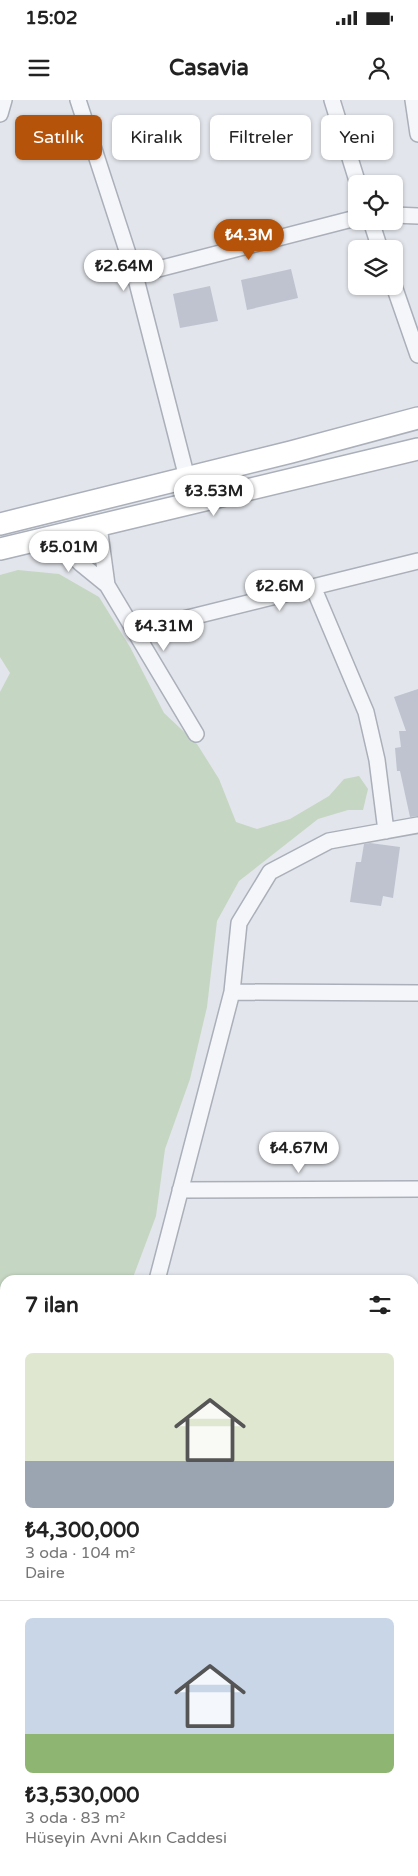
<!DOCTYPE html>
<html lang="tr">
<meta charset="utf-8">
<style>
body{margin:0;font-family:"Varela Round",sans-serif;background:#f2f2f2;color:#222;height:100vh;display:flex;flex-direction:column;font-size:19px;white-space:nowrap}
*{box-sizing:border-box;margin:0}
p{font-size:16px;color:#767676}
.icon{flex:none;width:28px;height:28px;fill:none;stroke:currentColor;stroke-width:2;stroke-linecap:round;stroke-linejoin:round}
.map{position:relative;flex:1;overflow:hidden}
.sheet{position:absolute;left:0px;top:1175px;width:419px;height:601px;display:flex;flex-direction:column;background:#fff;border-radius:15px 15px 0 0;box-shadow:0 1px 4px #0004}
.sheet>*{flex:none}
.hud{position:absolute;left:15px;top:15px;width:389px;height:45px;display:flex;gap:10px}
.controls{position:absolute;left:348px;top:75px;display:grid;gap:10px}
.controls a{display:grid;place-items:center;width:55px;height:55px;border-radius:8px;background:#fff;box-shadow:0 1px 4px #0004;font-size:25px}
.price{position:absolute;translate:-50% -42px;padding:0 11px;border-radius:18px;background:#fff;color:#222;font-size:16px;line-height:32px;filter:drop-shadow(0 1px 2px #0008)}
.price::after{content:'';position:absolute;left:50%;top:30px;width:15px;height:11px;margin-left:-8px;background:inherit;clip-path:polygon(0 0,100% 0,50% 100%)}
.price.current{background:#b45309;color:#fff}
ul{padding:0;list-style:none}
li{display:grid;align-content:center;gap:10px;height:265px;padding:0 25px}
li+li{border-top:1px solid #e0e0e0}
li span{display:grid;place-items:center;height:155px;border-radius:8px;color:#555}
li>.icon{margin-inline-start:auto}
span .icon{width:90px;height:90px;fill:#fffc;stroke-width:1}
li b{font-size:21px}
h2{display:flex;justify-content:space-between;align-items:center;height:60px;padding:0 25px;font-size:21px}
.tag{padding:0 18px;border-radius:8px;background:#fff;box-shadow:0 1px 4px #0004;font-size:18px;line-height:45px}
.tag.current{background:#b45309;color:#fff}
.status{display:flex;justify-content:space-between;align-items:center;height:35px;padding:0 25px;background:#fff;direction:ltr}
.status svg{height:14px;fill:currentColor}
header{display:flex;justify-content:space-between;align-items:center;height:65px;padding:0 25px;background:#fff;font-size:22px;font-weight:800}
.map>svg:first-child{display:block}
.green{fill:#c5d6c2}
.building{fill:#bec3cf}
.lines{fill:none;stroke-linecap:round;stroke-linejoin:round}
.street-casing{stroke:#aaafb9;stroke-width:18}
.secondary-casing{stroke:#aaafb9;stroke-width:24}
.street{stroke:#f5f6f9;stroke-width:15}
.secondary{stroke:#fff;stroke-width:21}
</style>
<div class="status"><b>15:02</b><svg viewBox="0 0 49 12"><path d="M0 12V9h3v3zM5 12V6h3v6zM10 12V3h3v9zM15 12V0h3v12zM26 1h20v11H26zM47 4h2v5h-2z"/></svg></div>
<header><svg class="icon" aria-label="menu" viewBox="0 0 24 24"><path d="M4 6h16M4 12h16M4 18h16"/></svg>Casavia<svg class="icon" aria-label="person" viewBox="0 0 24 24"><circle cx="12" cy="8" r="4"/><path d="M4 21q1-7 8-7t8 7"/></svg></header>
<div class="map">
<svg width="418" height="1776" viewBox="0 0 418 1776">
<rect width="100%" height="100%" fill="#e2e5eb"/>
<path class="green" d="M18,470L59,474L99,497L130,547L164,613L197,644L219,679L236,722L257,729L290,719L329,696L344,679L359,676L368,689L363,710H348L318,719L239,781L217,821L207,907L190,979L165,1049L156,1116L132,1180H5V1212L3,1216C5,1239 11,1273 0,1294V592L10,573L0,557V475Z
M0,1345L5,1352V1433H0Z
M0,1469L5,1473V1580L0,1573Z"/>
<path class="building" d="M291,169L298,198L247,210L241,180Z
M210,186L218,221L180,228L173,194Z
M418,589V716L410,717L400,671H397L395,648L401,647L399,631H406L394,597Z
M370,743L400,747L393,798L383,796L381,806L350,802L356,762H361L364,744Z"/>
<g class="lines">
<defs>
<path id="street" d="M78,0L135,175L187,378
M332,0L358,84
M413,0L418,34
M0,14L4,0
M394,115L418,116
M371,121L380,149
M135,175L356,118
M394,186L418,255
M99,426L107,485
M55,436L80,463L107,485L196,634
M314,489L366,612L377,660L386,731
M135,531L418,461
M232,892L418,893
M180,1090L418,1089
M157,1180L232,892L239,823L270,772L329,741L418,725
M414,1249L418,1248"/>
<path id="secondary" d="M0,424L291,352L418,318
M0,449L418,349"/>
</defs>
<use href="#street" class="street-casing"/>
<use href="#secondary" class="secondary-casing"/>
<use href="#street" class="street"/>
<use href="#secondary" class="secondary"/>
</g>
</svg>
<div class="controls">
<a><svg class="icon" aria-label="locate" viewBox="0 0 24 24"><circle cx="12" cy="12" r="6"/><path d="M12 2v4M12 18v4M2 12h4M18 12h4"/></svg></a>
<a><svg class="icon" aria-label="layers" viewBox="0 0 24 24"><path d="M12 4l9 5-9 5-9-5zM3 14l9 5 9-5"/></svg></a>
</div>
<b class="price current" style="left:249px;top:161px">₺4.3M</b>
<b class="price" style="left:124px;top:192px">₺2.64M</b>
<b class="price" style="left:214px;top:417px">₺3.53M</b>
<b class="price" style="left:69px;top:473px">₺5.01M</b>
<b class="price" style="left:280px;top:512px">₺2.6M</b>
<b class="price" style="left:164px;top:552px">₺4.31M</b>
<b class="price" style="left:299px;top:1074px">₺4.67M</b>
<div class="hud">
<a class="tag current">Satılık</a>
<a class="tag">Kiralık</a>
<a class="tag">Filtreler</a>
<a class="tag">Yeni</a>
</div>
<section class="sheet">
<h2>7 ilan<svg class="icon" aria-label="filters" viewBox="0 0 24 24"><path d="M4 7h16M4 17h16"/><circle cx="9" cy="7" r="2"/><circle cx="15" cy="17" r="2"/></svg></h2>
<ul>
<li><span style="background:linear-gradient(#dfe7d0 70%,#9aa5b1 0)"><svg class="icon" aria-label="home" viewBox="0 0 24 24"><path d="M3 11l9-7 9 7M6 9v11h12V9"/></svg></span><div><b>₺4,300,000</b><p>3 oda · 104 m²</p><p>Daire</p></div></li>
<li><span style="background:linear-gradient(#c9d6e8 75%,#8fb573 0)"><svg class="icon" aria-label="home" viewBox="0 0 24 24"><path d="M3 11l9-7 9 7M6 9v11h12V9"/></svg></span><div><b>₺3,530,000</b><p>3 oda · 83 m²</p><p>Hüseyin Avni Akın Caddesi</p></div></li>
</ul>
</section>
</div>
